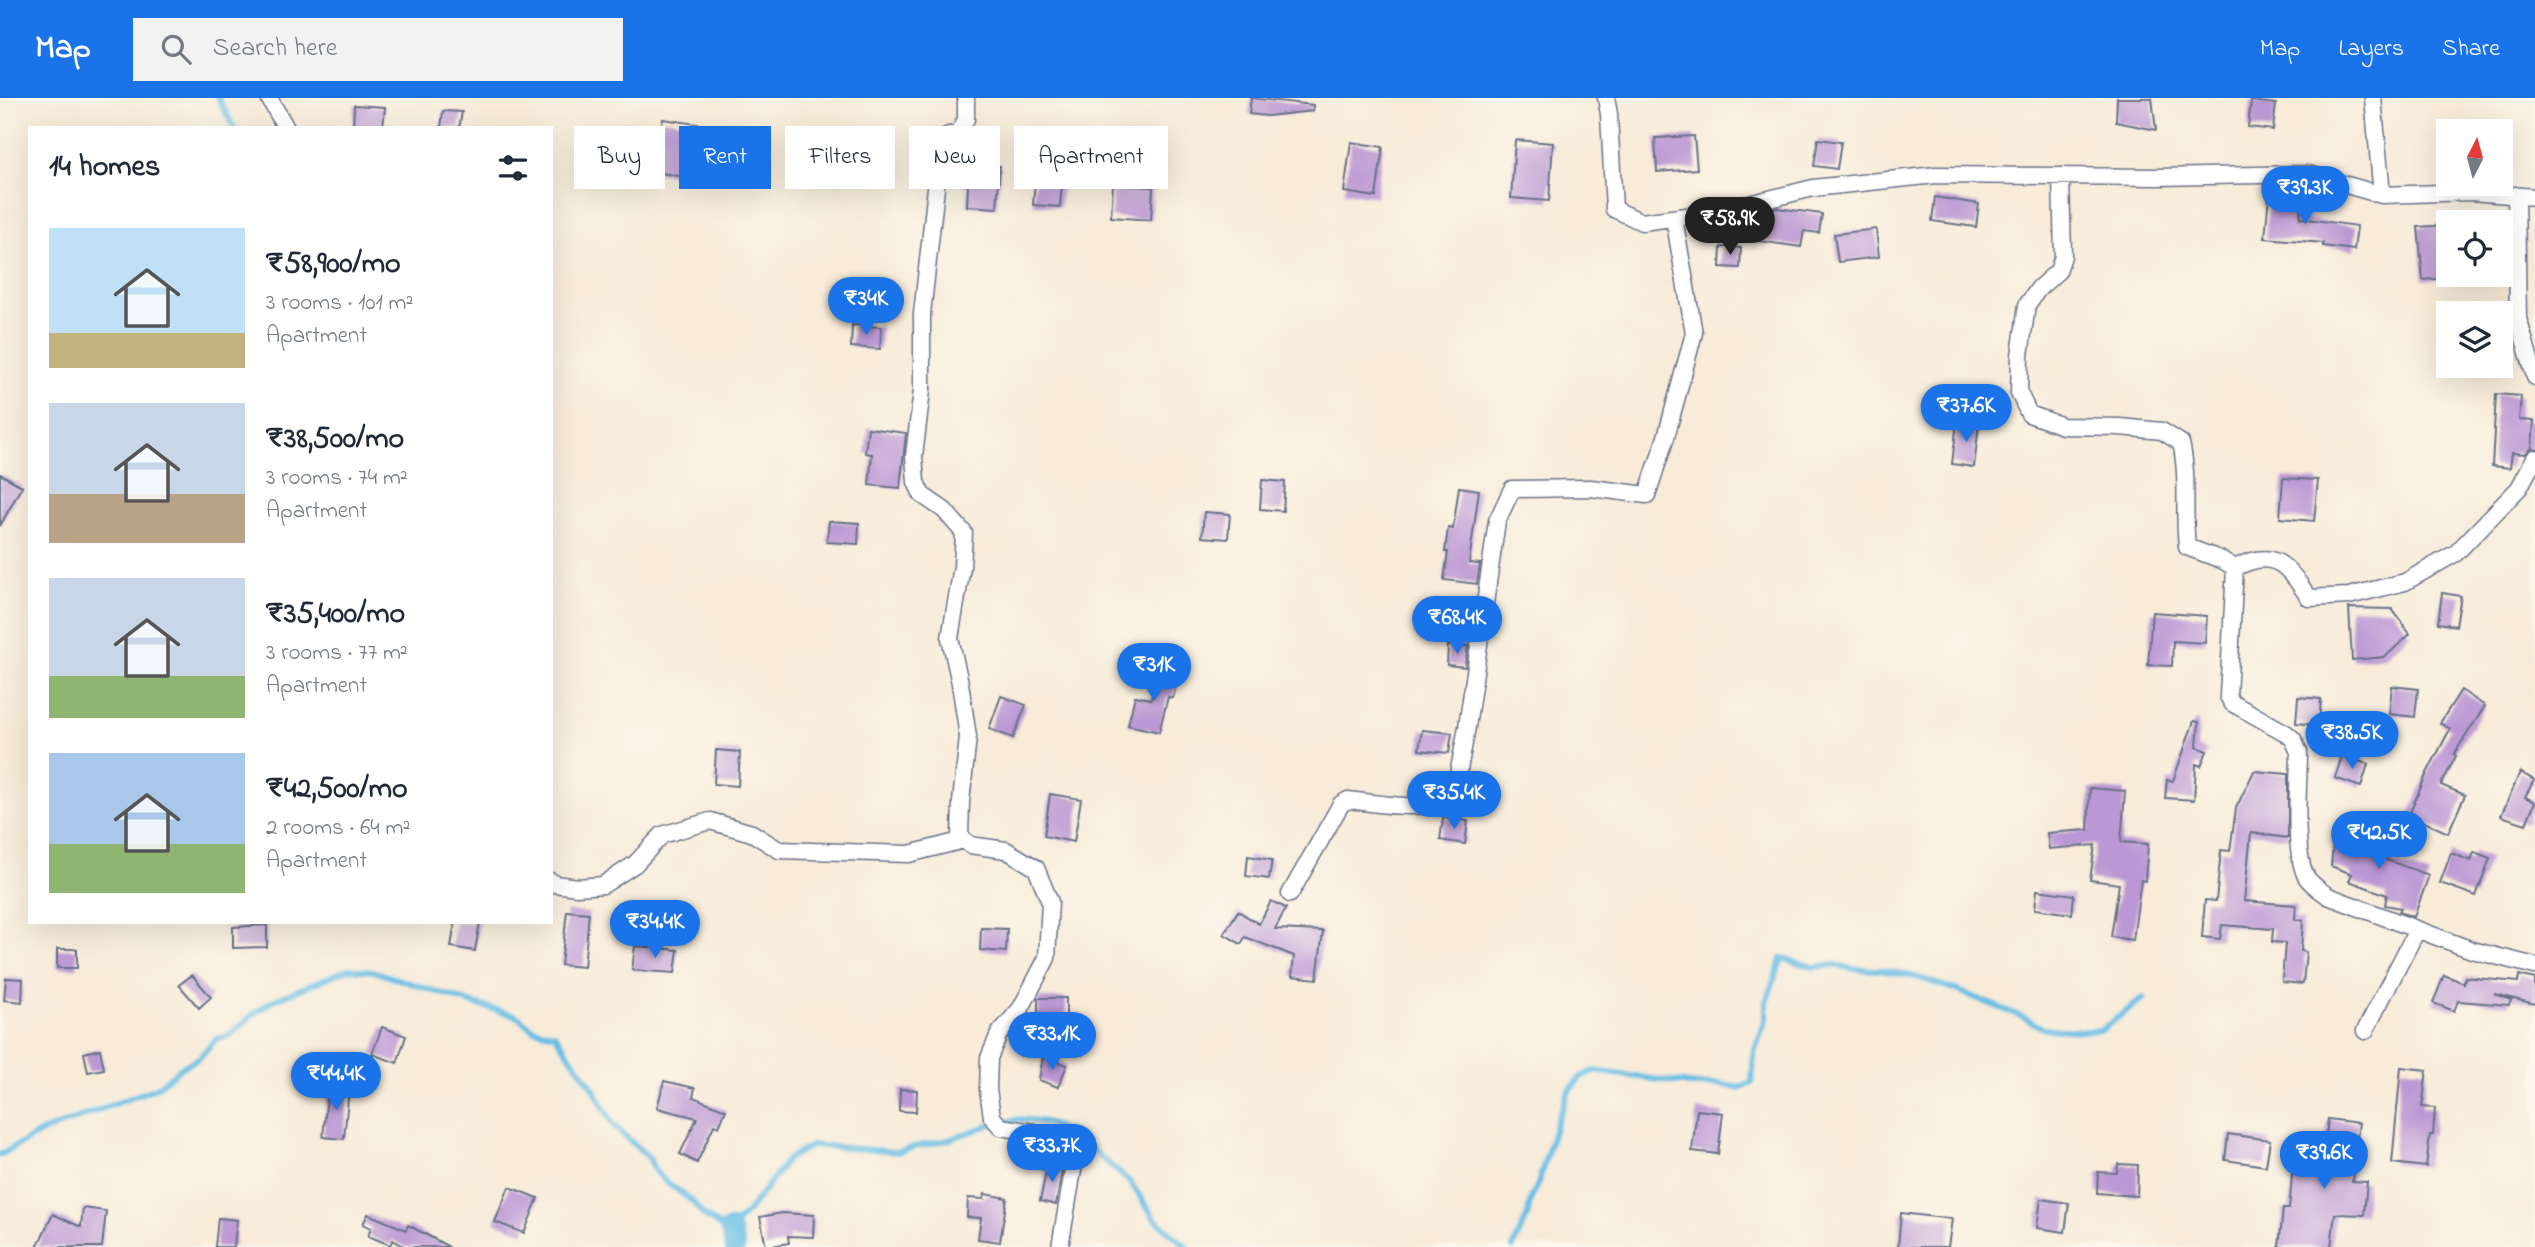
<!DOCTYPE html>
<meta charset="utf-8">
<style>
body{margin:0;font-family:"Indie Flower",sans-serif;background:#f2f2f3;color:#1f2937;height:100vh;display:flex;flex-direction:column;font-size:26px;white-space:nowrap}
*{box-sizing:border-box;margin:0}
p{font-size:23px;color:#747a83}
.icon{flex:none;width:38px;height:38px;fill:none;stroke:currentColor;stroke-width:2;stroke-linecap:round;stroke-linejoin:round}
.map{position:relative;flex:1;overflow:hidden}
.panel{position:absolute;left:28px;top:28px;width:525px;height:798px;display:flex;flex-direction:column;background:#fff;border-radius:0px;box-shadow:0 7px 28px #0002}
.panel>*{flex:none}
.hud{position:absolute;left:574px;top:28px;width:665px;height:63px;display:flex;gap:14px}
.needle{width:46px;rotate:6deg}
.controls{position:absolute;left:2436px;top:21px;display:grid;gap:14px}
.controls a{display:grid;place-items:center;width:77px;height:77px;border-radius:0px;background:#fff;box-shadow:0 7px 28px #0002;font-size:35px}
.price{position:absolute;translate:-50% -60px;padding:0 16px;border-radius:24px;background:#1a73e8;color:#fff;font-size:23px;line-height:46px;filter:drop-shadow(0 2px 4px #0008)}
.price::after{content:'';position:absolute;left:50%;top:42px;width:21px;height:16px;margin-left:-10px;background:inherit;clip-path:polygon(0 0,100% 0,50% 100%)}
.price.active{background:#222;color:#fff}
ul{padding:0;list-style:none}
li{display:flex;align-items:center;gap:21px;height:175px;padding:0 21px}
li span{display:grid;place-items:center;flex:none;width:196px;height:140px;border-radius:0px;color:#555}
li>.icon{margin-inline-start:auto}
span .icon{width:84px;height:84px;fill:#fffc;stroke-width:1}
li b{font-size:30px}
h2{display:flex;justify-content:space-between;align-items:center;height:84px;padding:0 21px;font-size:30px}
.chip{padding:0 24px;border-radius:0px;background:#fff;box-shadow:0 7px 28px #0002;font-size:24px;line-height:63px}
.chip.active{background:#1a73e8;color:#fff}
header{display:flex;align-items:center;gap:42px;box-sizing:border-box;height:98px;padding:0 35px;background:#1a73e8;color:#fff}
header strong{font-size:33px}
nav{display:flex;gap:38px;margin-inline-start:auto;font-size:24px}
.search{width:490px;height:63px;background:#f2f2f3;display:flex;align-items:center;gap:18px;box-sizing:border-box;padding:0 24px;border-radius:0px;color:#747a83;font-size:26px}
.map>svg:first-child{display:block}
.lines{fill:none;stroke-linecap:round;stroke-linejoin:round}
.stream{stroke:#68bee5;stroke-width:6}
.canal{stroke:#68bee5;stroke-width:21}
.building{fill:#bb98d4}
.street-casing{stroke:#687189;stroke-width:19}
.street{stroke:#fff;stroke-width:16}
</style>
<header>
<strong>Map</strong>
<div class="search"><svg class="icon" aria-label="search" viewBox="0 0 24 24"><circle cx="10" cy="10" r="6"/><path d="M15 15l6 6"/></svg>Search here</div>
<nav><a>Map</a><a>Layers</a><a>Share</a></nav>
</header>
<div class="map">
<svg width="2535" height="1149" viewBox="0 0 2535 1149">
<rect width="100%" height="100%" fill="#fbf7ec"/>
<filter id="ink" filterUnits="userSpaceOnUse"><feTurbulence type="fractalNoise" baseFrequency=".0143" numOctaves="2"/><feDisplacementMap in="SourceGraphic" scale="14" xChannelSelector="R" yChannelSelector="G"/><feConvolveMatrix kernelMatrix="1 2 1 2 8 2 1 2 1" color-interpolation-filters="sRGB"/></filter>
<filter id="wash" filterUnits="userSpaceOnUse"><feTurbulence type="fractalNoise" baseFrequency=".00686" numOctaves="4" result="noise"/><feDisplacementMap in="SourceGraphic" scale="28" xChannelSelector="R" yChannelSelector="G"/><feGaussianBlur stdDeviation="1.57" result="paint"/><feColorMatrix in="noise" values="0 0 0 0 0 0 0 0 0 0 0 0 0 0 0 0 0 1.4 0 .05"/><feComposite in="paint" operator="in"/></filter>
<g filter="url(#wash)">
<rect width="100%" height="100%" fill="#f8ebd8"/>
<g class="lines">
<path class="stream" d="M218,0L234,30
M1006,1024L1020,1021L1046,1024L1076,1038L1130,1084L1155,1121L1187,1149
M0,1057L44,1033L156,990L182,969L199,960L216,941L231,937L251,918L272,903L348,871L373,873L474,906L515,917L533,931L555,936L595,993L614,1028L649,1060L655,1073L664,1082L692,1103L703,1117L719,1128L730,1131L750,1111L788,1061L812,1047L898,1054L918,1048L948,1042L995,1025
M1513,1149L1527,1119L1531,1100L1538,1086L1557,1022L1569,993L1581,979L1593,973L1697,987L1719,986L1739,990L1752,984L1754,954L1766,921V905L1782,860L1814,869L1836,867L1853,871L1879,872L1910,877L1956,892L2025,920L2044,931L2087,933L2101,932L2144,900"/>
<path class="canal" d="M730,1131L735,1149"/>
</g>
<g id="blocks">
<path class="building" d="M1251,0L1313,7V13L1267,18L1249,16Z
M2117,0H2152L2156,32L2116,24Z
M2251,3L2276,6L2273,32L2248,29Z
M354,7L385,9L383,30H353Z
M443,13L462,14L459,30H441Z
M663,21L724,30L722,85L649,73Z
M1694,38L1697,71L1657,74L1655,40Z
M1818,41L1841,44L1837,71L1814,68Z
M1515,42L1553,45L1549,103L1511,100Z
M1351,44L1383,49L1376,99L1344,94Z
M1082,54L1098,57L1097,62L1112,64L1110,81L1078,75Z
M960,65L1000,68L997,110L967,108L968,87L958,86Z
M1036,70L1063,72L1060,109L1033,107Z
M1113,87L1153,89L1151,122L1111,119Z
M2269,97L2302,100L2300,120L2357,128L2354,152L2323,148V145L2265,140Z
M1935,99L1979,106L1976,129L1932,123Z
M1777,110L1822,116L1819,135L1804,133L1801,149L1759,143L1763,113Z
M2448,127V180L2423,182L2418,129Z
M1876,131L1879,159L1838,164L1834,136Z
M1721,149L1741,150L1740,170L1720,169Z
M852,227L881,229L880,251L851,249Z
M2496,296L2521,298L2519,322L2534,323L2532,350L2525,356L2512,355L2510,370L2492,368Z
M1957,324L1979,326L1974,369L1952,366Z
M868,330L906,335L900,390L869,387L872,356L865,355Z
M0,376L22,388L0,428Z
M2283,380L2318,382L2314,423L2280,420Z
M1262,382L1285,384L1283,413L1260,411Z
M1459,389L1479,392L1469,465L1480,466L1477,486L1444,482L1448,454H1445L1448,430L1453,431Z
M1204,414L1230,416L1228,441L1202,439Z
M829,423L859,425L858,446L827,444Z
M2442,495L2461,498L2456,528L2438,525Z
M2349,510L2392,511L2410,536L2385,559L2352,562Z
M2152,514L2207,518L2205,545L2173,543L2172,568L2148,567Z
M1448,547L1468,548L1465,569L1447,567Z
M1159,570L1179,575L1173,600L1168,599L1159,634L1128,627L1135,598L1151,601Z
M2392,588L2418,591L2415,619L2389,616Z
M2461,592L2485,608L2454,656L2456,658L2441,687L2465,697L2448,735L2409,717L2426,677L2450,631L2440,625Z
M1001,598L1026,607L1013,640L989,631Z
M2298,599L2321,601L2319,627L2296,625Z
M2194,623L2199,624L2197,649L2207,653L2201,668L2196,666L2194,702L2165,700L2167,682L2173,683Z
M1422,632L1452,635L1449,655L1419,652Z
M716,652L740,654L738,688L714,686Z
M2342,658L2368,666L2361,689L2335,680Z
M2254,673L2288,676V740L2251,735L2244,803L2296,807L2295,822H2303L2301,853L2306,854L2303,886L2282,884L2285,845L2272,844L2273,831L2222,827L2220,841L2202,839L2205,802L2216,803L2221,752L2230,753L2236,710Z
M2520,674L2534,682L2525,699L2535,704L2526,726L2501,718Z
M2090,690L2125,693L2121,744L2148,746L2145,783L2141,782L2133,842L2111,839L2119,786L2090,782L2095,747L2049,751L2047,735L2088,732Z
M1050,696L1081,701L1074,744L1044,738Z
M1443,720L1468,723L1465,746L1440,742Z
M2334,736L2363,744L2366,736L2392,745L2386,762L2429,777L2414,819L2399,814L2401,810L2385,807L2387,797L2349,783L2352,776L2331,768Z
M2474,754L2490,760L2476,798L2440,785L2451,755L2471,763Z
M1248,758L1272,762L1269,781L1246,778Z
M2037,792L2074,797L2072,816L2035,811Z
M1271,803L1286,810L1275,831L1323,833L1317,881L1292,878L1294,858L1245,839L1241,846L1224,836L1238,813L1259,826Z
M567,813L589,815L584,869L561,867Z
M455,824H480L475,853L451,849Z
M267,827V849L233,850V829Z
M981,830L1007,831L1006,854L980,852Z
M635,848L678,852L675,875L632,872Z
M57,851H77V870H57Z
M192,877L211,899L199,910L179,887Z
M2444,877L2464,885L2465,879L2518,884L2519,877L2535,881V906L2494,896L2511,902L2509,907L2458,903L2454,913L2433,905Z
M6,880L23,881L22,904L4,902Z
M1038,900H1066V919L1038,920Z
M382,929L406,938L397,965L372,956Z
M100,951L104,971L88,974L84,955Z
M1043,958L1067,967L1058,989L1039,982Z
M2401,969L2427,972L2422,1009L2435,1010L2433,1037H2430L2426,1069L2392,1065Z
M664,983L695,990L693,999L726,1012L719,1029L714,1027L697,1065L680,1056L697,1020L657,1010Z
M328,988L349,990L344,1041L323,1039Z
M900,991L917,992L916,1014L899,1013Z
M1697,1012L1723,1015L1718,1056L1692,1053Z
M2328,1021L2359,1025L2352,1083L2367,1084L2364,1117L2335,1116L2331,1149H2279L2283,1111H2289L2293,1067L2322,1069Z
M2228,1036L2270,1042L2266,1068L2225,1062Z
M1024,1046L1050,1055L1045,1072L1018,1064Z
M1048,1064L1059,1066L1062,1073L1056,1107L1040,1103Z
M2118,1066L2138,1067L2137,1098L2097,1095L2098,1074L2117,1075Z
M509,1089L538,1100L524,1135L495,1124Z
M985,1096L1007,1100L1000,1144L978,1141L981,1120L967,1119L968,1100L984,1101Z
M2041,1101L2069,1105L2065,1134L2037,1130Z
M83,1110L106,1113L102,1149H37L53,1116L81,1129Z
M782,1115L814,1117L813,1139L788,1138L789,1145L766,1149L760,1119Z
M1901,1115L1952,1121L1948,1149H1898Z
M368,1116L406,1132L408,1127L449,1149H405L393,1142L390,1147L368,1138L371,1130L363,1126Z
M218,1120L237,1122L234,1149H215Z"/>
</g>
</g>
<g filter="url(#ink)">
<use href="#blocks" fill-opacity="0" stroke="#687189" stroke-width="2"/>
<g class="lines">
<defs>
<path id="street" d="M269,0L286,30
M966,0V21L959,35L949,37L939,42L934,53L936,90L922,216V292L914,358L916,384L922,397L944,412L964,435L962,469L950,540L960,585L968,639L961,704L960,738L970,747L1006,752L1036,770L1050,804L1047,860L1021,910L999,936L989,960L988,991L992,1019L1001,1029L1033,1034L1064,1050L1073,1072L1060,1149
M1606,0L1609,16L1614,111L1642,124L1717,114L1813,90L1936,77L2157,79L2308,76L2382,97L2471,94L2535,99
M2373,0L2382,97
M2061,78L2063,158L2058,173L2039,190L2027,207L2020,257L2019,295L2029,316L2063,328L2120,329L2162,333L2181,345C2189,379 2183,414 2187,449L2222,462L2235,470L2228,598L2232,605L2286,635L2293,641L2299,654C2299,684 2292,755 2307,780C2313,788 2320,792 2328,798L2472,852L2535,868
M2516,97L2518,220L2535,279
M2235,470C2274,449 2287,467 2309,500L2349,498L2405,484L2456,455L2519,390L2535,360
M551,783L554,786L578,789L603,787L635,766L662,737L710,723L752,735L779,752L909,756L964,742
M1290,796L1341,706L1348,702C1384,706 1420,715 1454,698L1467,629L1497,423L1512,391L1591,390L1647,397L1666,339L1694,235L1674,120
M2365,933L2417,832"/>
</defs>
<use href="#street" class="street-casing"/>
<use href="#street" class="street"/>
</g>
</g>
</svg>
<div class="controls">
<a><svg class="needle" viewBox="-14 -14 28 28"><path d="M0-13l5 13h-10z" fill="#e53935"/><path d="M0 13l5-13h-10z" fill="#747a83"/></svg></a>
<a><svg class="icon" aria-label="locate" viewBox="0 0 24 24"><circle cx="12" cy="12" r="6"/><path d="M12 2v4M12 18v4M2 12h4M18 12h4"/></svg></a>
<a><svg class="icon" aria-label="layers" viewBox="0 0 24 24"><path d="M12 4l9 5-9 5-9-5zM3 14l9 5 9-5"/></svg></a>
</div>
<b class="price" style="left:2305px;top:128px">₹39.3K</b>
<b class="price active" style="left:1730px;top:159px">₹58.9K</b>
<b class="price" style="left:866px;top:239px">₹34K</b>
<b class="price" style="left:1966px;top:346px">₹37.6K</b>
<b class="price" style="left:1457px;top:558px">₹68.4K</b>
<b class="price" style="left:1154px;top:605px">₹31K</b>
<b class="price" style="left:2352px;top:673px">₹38.5K</b>
<b class="price" style="left:1454px;top:733px">₹35.4K</b>
<b class="price" style="left:2379px;top:773px">₹42.5K</b>
<b class="price" style="left:655px;top:862px">₹34.4K</b>
<b class="price" style="left:1052px;top:974px">₹33.1K</b>
<b class="price" style="left:336px;top:1014px">₹44.4K</b>
<b class="price" style="left:1052px;top:1086px">₹33.7K</b>
<b class="price" style="left:2324px;top:1093px">₹39.6K</b>
<div class="hud">
<a class="chip">Buy</a>
<a class="chip active">Rent</a>
<a class="chip">Filters</a>
<a class="chip">New</a>
<a class="chip">Apartment</a>
</div>
<section class="panel">
<h2>14 homes<svg class="icon" aria-label="filters" viewBox="0 0 24 24"><path d="M4 7h16M4 17h16"/><circle cx="9" cy="7" r="2"/><circle cx="15" cy="17" r="2"/></svg></h2>
<ul>
<li><span style="background:linear-gradient(#bfe0f5 75%,#c2b280 0)"><svg class="icon" aria-label="home" viewBox="0 0 24 24"><path d="M3 11l9-7 9 7M6 9v11h12V9"/></svg></span><div><b>₹58,900/mo</b><p>3 rooms · 101 m²</p><p>Apartment</p></div></li>
<li><span style="background:linear-gradient(#c9d6e8 65%,#b9a48a 0)"><svg class="icon" aria-label="home" viewBox="0 0 24 24"><path d="M3 11l9-7 9 7M6 9v11h12V9"/></svg></span><div><b>₹38,500/mo</b><p>3 rooms · 74 m²</p><p>Apartment</p></div></li>
<li><span style="background:linear-gradient(#c9d6e8 70%,#8fb573 0)"><svg class="icon" aria-label="home" viewBox="0 0 24 24"><path d="M3 11l9-7 9 7M6 9v11h12V9"/></svg></span><div><b>₹35,400/mo</b><p>3 rooms · 77 m²</p><p>Apartment</p></div></li>
<li><span style="background:linear-gradient(#a9c7e8 65%,#8fb573 0)"><svg class="icon" aria-label="home" viewBox="0 0 24 24"><path d="M3 11l9-7 9 7M6 9v11h12V9"/></svg></span><div><b>₹42,500/mo</b><p>2 rooms · 64 m²</p><p>Apartment</p></div></li>
</ul>
</section>
</div>
